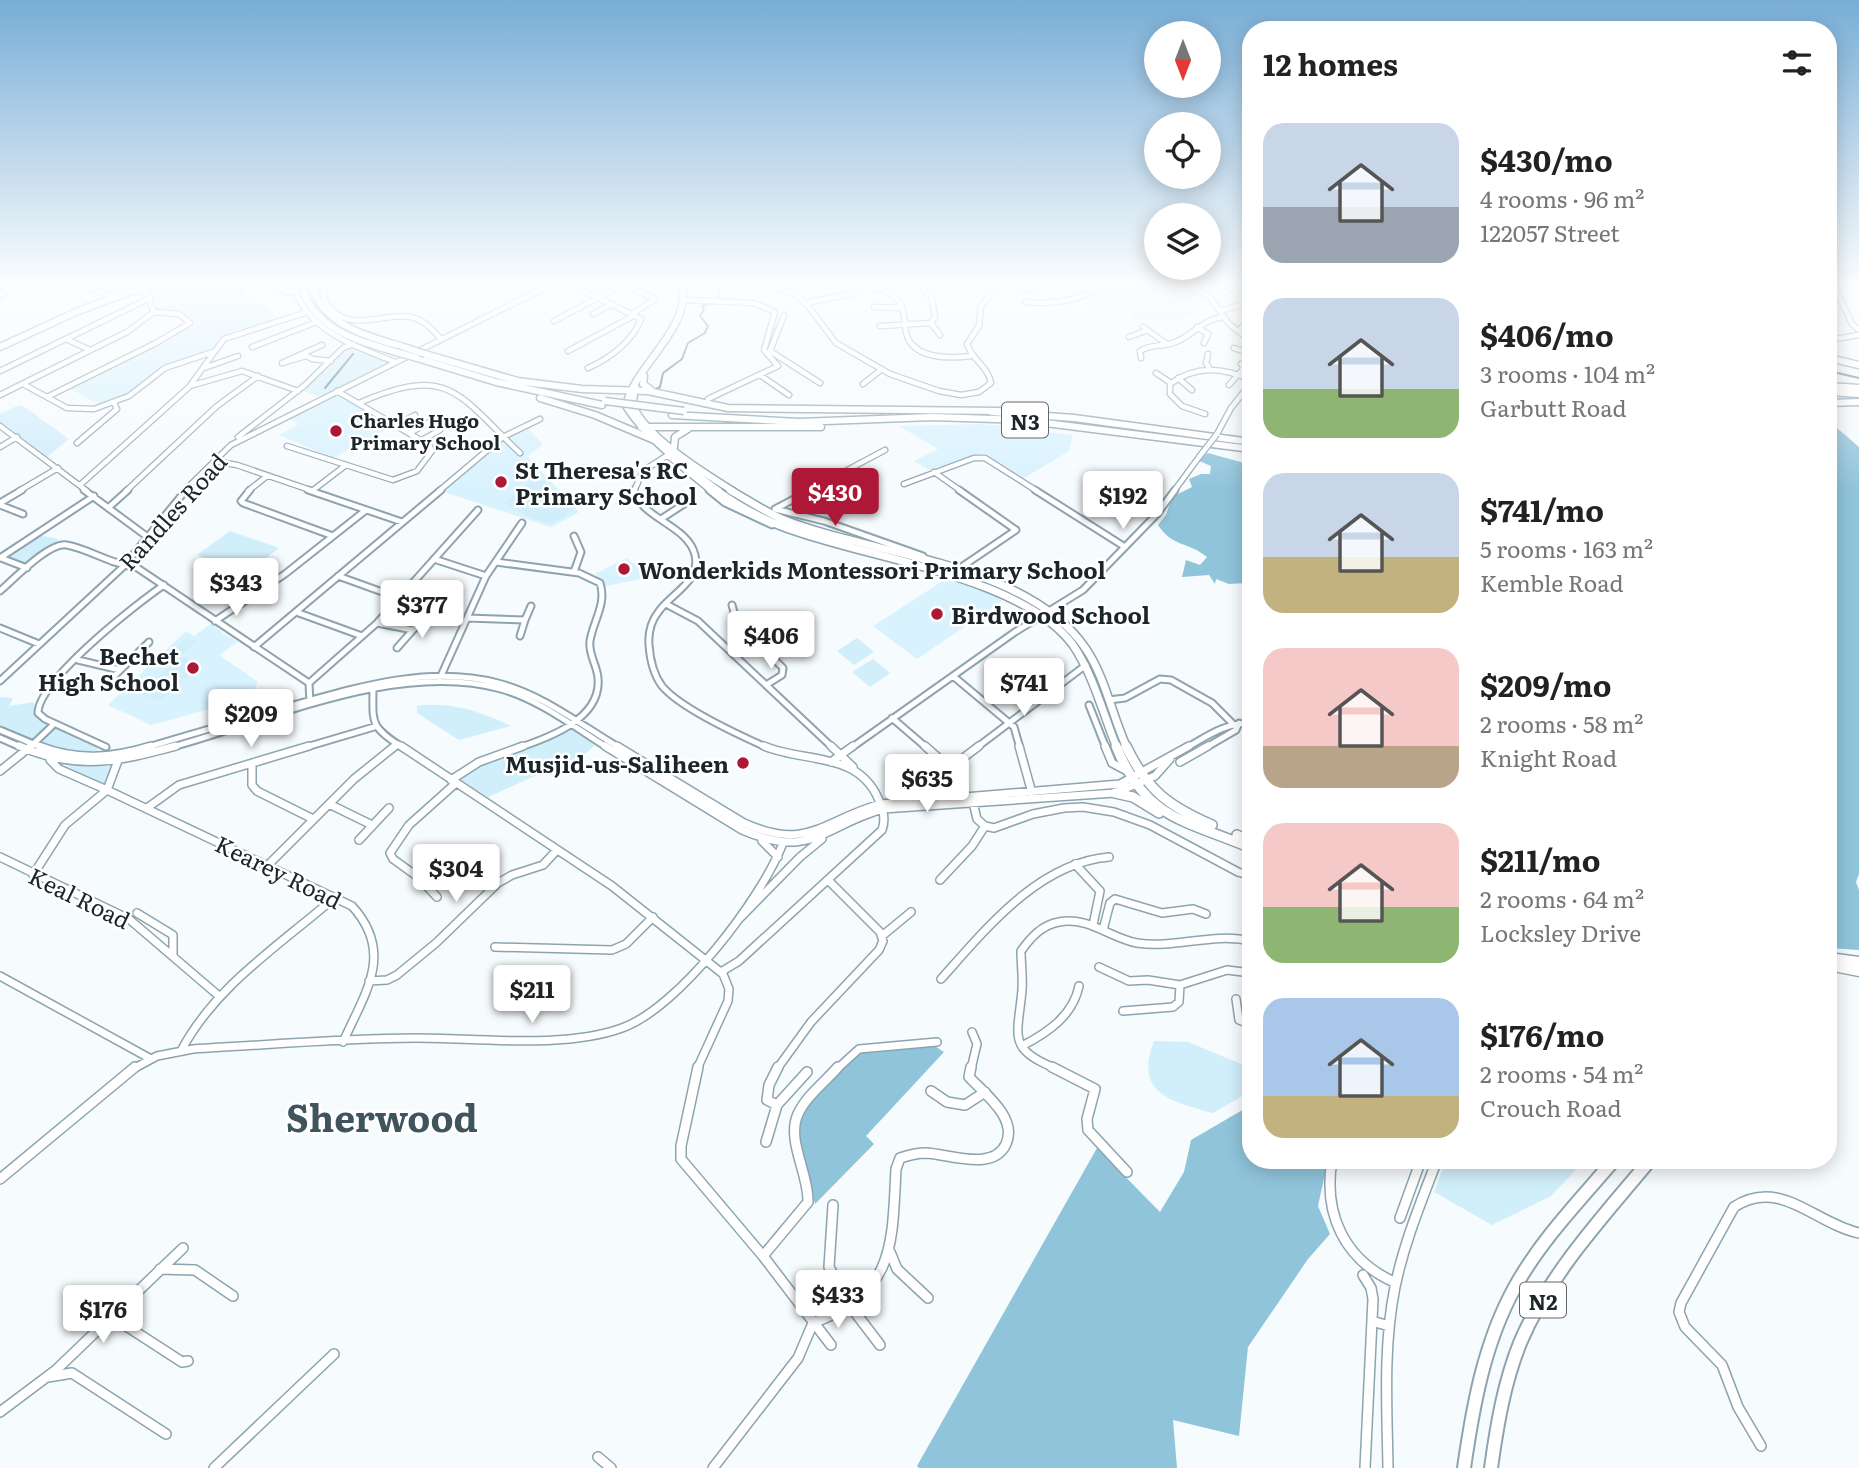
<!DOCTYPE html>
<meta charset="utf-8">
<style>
body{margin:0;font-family:Literata,serif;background:#f6f6f6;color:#222;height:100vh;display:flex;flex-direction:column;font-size:26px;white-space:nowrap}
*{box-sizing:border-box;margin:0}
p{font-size:23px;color:#767676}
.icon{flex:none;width:38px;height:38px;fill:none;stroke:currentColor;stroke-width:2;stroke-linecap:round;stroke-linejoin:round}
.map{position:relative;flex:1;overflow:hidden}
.details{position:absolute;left:1242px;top:21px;width:595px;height:1148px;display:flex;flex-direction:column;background:#fff;border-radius:28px;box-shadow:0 4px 18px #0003}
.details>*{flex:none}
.needle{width:46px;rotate:180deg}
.tools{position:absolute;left:1144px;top:21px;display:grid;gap:14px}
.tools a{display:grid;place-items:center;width:77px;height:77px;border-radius:50%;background:#fff;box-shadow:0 4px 18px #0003;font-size:35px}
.price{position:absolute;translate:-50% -60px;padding:0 16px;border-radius:7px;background:#fff;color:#222;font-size:23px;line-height:46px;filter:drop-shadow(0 2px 4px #0008)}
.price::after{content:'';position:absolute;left:50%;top:42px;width:21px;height:16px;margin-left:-10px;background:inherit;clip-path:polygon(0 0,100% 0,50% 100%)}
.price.current{background:#ad1837;color:#fff}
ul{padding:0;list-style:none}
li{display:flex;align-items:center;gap:21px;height:175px;padding:0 21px}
li span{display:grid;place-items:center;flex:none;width:196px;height:140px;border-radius:21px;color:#555}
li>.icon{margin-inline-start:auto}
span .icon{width:84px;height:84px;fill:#fffc;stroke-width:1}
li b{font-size:30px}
h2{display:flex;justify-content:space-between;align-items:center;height:84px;padding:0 21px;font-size:30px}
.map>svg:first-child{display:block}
.built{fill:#d8f2fe}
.green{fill:#d1eefb}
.forest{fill:#90c4db}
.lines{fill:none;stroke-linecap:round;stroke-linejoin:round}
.stream{stroke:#587d8e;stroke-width:2}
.minor-far3-casing{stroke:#8da4af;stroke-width:7}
.minor-far2-casing{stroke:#8da4af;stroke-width:9}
.minor-far1-casing{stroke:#8da4af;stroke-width:10}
.minor-casing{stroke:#8da4af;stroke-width:12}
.major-far2-casing{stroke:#8da4af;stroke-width:9}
.major-far1-casing{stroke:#8da4af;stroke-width:10}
.major-casing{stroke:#8da4af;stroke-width:12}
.highway-far2-casing{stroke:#8da4af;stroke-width:9}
.highway-far1-casing{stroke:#8da4af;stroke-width:13}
.highway-casing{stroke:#8da4af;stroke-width:16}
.minor-far3{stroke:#fff;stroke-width:4.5}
.minor-far2{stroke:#fff;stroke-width:5}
.minor-far1{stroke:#fff;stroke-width:7}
.minor{stroke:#fff;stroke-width:9}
.major-far2{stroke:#fff;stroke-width:6}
.major-far1{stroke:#fff;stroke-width:7}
.major{stroke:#fff;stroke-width:9}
.highway-far2{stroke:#fff;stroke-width:6}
.highway-far1{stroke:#fff;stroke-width:10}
.highway{stroke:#fff;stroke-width:12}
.minor-bridge-casing{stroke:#8da4af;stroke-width:7;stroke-linecap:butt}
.highway-bridge-casing{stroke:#8da4af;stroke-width:9;stroke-linecap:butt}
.minor-bridge{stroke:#fff;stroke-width:4.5}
.highway-bridge{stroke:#fff;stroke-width:6}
.poi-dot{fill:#ad1837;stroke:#fff;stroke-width:2.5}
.labels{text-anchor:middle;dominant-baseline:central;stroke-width:5;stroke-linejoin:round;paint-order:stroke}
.far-poi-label{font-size:19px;font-weight:bold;fill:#1c2529;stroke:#fff;text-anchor:start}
.shield{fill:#fff;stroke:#606669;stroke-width:2}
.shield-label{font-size:21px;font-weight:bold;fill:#1c2529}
.poi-label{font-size:23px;font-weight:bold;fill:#1c2529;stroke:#fff;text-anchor:start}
.street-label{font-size:23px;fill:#1c2529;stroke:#fff}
.near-district-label{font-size:37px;font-weight:bold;fill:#3f545d;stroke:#fff}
</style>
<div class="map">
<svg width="1859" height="1468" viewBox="0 0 1859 1468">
<rect width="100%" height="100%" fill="#f6fbfd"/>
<path class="built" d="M1112,285H1179L1205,297L1199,300L1201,305L1189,318H1130L1133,307L1090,305V296Z
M193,325L198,332L214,335L217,339L218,342L212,349L162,367L129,394L109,404L95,402L69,388Z
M339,395L393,426L333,458L279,435L299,424L288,419Z
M978,424L1016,426L1037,431L1073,435L1069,451L1024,478L983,453L929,470L914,461L938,449L899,426Z
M529,429L543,445L527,456L579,512L551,527L441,491L502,440Z
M1113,485L1134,498L1124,508L1121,506L1113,511L1097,501Z
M627,558L633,563H643L640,579L606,586L595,574Z
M946,579L1002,597L999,599L1002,601L917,659L873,626Z
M212,623L224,634L238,642L219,655L258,682L250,698L151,725L108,705L186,631L194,636Z"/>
<path class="green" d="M153,285H245L248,287L243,289L244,298L255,304L266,306L278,319L217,339L214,335L198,332L193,320L183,313L158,310L149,287Z
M350,346L389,363L321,397L301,390Z
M19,405L26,408L69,439L47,457L0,423V414Z
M538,476L574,510L551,524L531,518L504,503Z
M230,531L279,548L247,573L197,555Z
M39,535L59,539L27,566L6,557Z
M857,638L874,652L854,665L837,651Z
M186,639L196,641L180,657L201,663L161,701L139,694L178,659L168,655Z
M873,659L890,673L870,687L852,672Z
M0,697L13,698L9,706L34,702V714L39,719L97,745L98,752L113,747C87,770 27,737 0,725Z
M417,706C450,701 482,712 511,726L459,740L417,713Z
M569,728L595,745L557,779L544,772L488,797L459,778L482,764L545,741Z
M57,766H110L112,769L106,786Z
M1154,1041L1188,1042L1251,1068V1091L1213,1113C1173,1102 1133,1094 1154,1041Z
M1446,1160H1585L1551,1196L1492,1225L1434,1192Z"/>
<path class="forest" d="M1829,426L1837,428L1859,447V874L1856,882L1859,890V950L1829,948Z
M1208,453L1244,463L1251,461V540L1246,583L1229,584L1216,579L1215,584L1209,575L1182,577L1186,560L1200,565L1207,557C1189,542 1172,547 1158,525L1166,515L1172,497L1192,487L1189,479L1201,474H1210L1211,466L1197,460Z
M933,1045L944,1052L866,1136L874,1144L815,1204L796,1126L798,1118L845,1064L861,1051Z
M1251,1105V1160H1328L1318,1206L1330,1234L1308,1259L1248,1347L1239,1436L1173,1420L1177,1468H919L917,1466L1097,1148L1160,1212L1184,1172L1191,1140Z"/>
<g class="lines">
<path class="stream" d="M719,299L720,285
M1829,371L1859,378
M325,388L353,354
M656,389L660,387L663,373L682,359L688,343L705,333L708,326L700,316L704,310L702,306L711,303"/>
<defs>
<path id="minor-far3" d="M83,285L110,296
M270,285L286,292H294
M293,285C308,332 353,345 395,362
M322,285C322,295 325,303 332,310C353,332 385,312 411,317C424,320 432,329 441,339
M572,285L641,319C633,341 609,359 588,368
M626,285L655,299L632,314
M769,285L796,295L809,307L836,343L890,374L939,391L961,395L979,392L991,383C988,366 972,360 967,344L979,326L981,306L999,285
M852,285C867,288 888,287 898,300C905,309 904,321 906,332C911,359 949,359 971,356
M999,285L1028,289L1064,285
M1185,285L1209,296L1229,324L1251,341
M1834,285L1852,324L1859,330
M1214,286L1226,292
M321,288L341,285
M1198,291L1219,285
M0,296L13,285
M687,300L754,303L775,312L764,350L778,366L708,399
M1026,302C1051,304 1081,302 1101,285
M806,303L850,294L861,287
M874,307L902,308
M1220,311L1250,302
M593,314L612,304
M784,315L770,351L820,383
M554,321L622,285
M931,323L940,335
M880,326L931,323L935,317L932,299L921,285
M1143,327L1167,344
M1197,327L1208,334L1204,343
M1238,331L1250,319
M1129,337L1148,330
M66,339L90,350
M1829,340L1859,335
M252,347L314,323
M1234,348L1251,354
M568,351L635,315
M1208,354L1206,363L1209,368
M305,355L312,359L331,361
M306,356L282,363L322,345
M1141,358L1140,351C1151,344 1161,347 1173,343C1192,337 1202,319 1223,317
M204,368L238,356
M0,371L150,298
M1156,373L1171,383
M760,375L789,395
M1178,378L1192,390
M23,384L67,408L94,409L129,396L165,368L213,352
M863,384L882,369
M1229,385L1244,368L1241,364
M190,386L242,371L298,391
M0,395L127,332L154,312L142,285
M47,397L156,343L190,323L179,314L154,312
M359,403C449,364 457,393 520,453
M1205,414L1182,406L1170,394V384C1196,365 1222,367 1251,380
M397,425L415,415
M0,426L87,491
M410,433L429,422
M1217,434L1231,408L1251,383
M238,437L305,385L343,348L353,344
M422,440L440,430
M77,443L117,409L114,403
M287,446L393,480L417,471L432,451L429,445L337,391
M0,447L17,437
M668,456L711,491
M214,461L237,465L313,491
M934,472L961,491
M904,484L974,458H985L1037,491
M80,485L189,387L224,339L304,313
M1124,487L1131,491
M19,491L58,468
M126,491L217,406L258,376
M184,491L231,445L550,285
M248,491L267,476
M312,491L346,465
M439,491L503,437L540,419
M634,491L643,471L674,451
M808,491L885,450
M1174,491L1199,457"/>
<path id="minor-far2" d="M84,490L149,538
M250,490L241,501L243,503L333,536
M308,490L402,522
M634,490C641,519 688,525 695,555C701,581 672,593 659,611C651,621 648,632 649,645C650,659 653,674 662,686C680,708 741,736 768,748
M709,490L725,503L772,525
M959,490L1016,530L960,568
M1035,490L1125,547
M1128,490L1160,510
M0,503L22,490
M0,505L23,514
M108,508L128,490
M775,509L824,521L923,556
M775,509L811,490
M661,519L684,504
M574,536L581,552L574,572
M0,558L94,496
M1,558L27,568
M434,559L486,576
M496,562L579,573L600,583C607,604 593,621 590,641C588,654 597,665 598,678C602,719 548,738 518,748
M338,576L399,598
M0,591C14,579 50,541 67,545C92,550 109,564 136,567L309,683L310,704
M666,604L698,621L833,748
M732,605C738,634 764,648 783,668L782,675L766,685
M296,612L362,636
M467,618L525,620L520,636
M525,620L531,606
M215,621L285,574L366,510
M377,623L413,630
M0,628L39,644
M254,647L441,490
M397,648L427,614
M78,660L120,670
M953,676L1014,727L1020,748
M440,678L486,576L522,523
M0,681L124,566L186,490
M107,683L149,642
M309,683L377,623L478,510
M373,685C373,725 369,725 403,748
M1109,700L1125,698L1160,679L1171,680L1212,703L1232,723
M1089,705L1106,748
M892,718L927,748
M1246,723L1251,709
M0,730L43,748
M0,738L23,748
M106,747L45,719L38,713C38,681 136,604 164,585
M29,748L52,726
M145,748C191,734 237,721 283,708C352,689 426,664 498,683C542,694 581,725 620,748
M169,748C270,721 396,660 501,689C540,700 574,727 608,748
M303,748L374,727
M393,748L398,744
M851,748L1015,632L1083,590L1157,514L1175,490
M976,748L1086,665
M1186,748C1209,735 1225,723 1251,723
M1205,748L1236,730L1239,723"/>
<path id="minor-far1" d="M19,746C77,771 117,762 176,746
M39,746C77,761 112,758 151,746
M401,746L612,886L723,974L729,989L728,1001L697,1069
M605,746L742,830C811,860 821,827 883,809L1115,793L1155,776L1170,759
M617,746L744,823C809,852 822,820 881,804L1120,784L1189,746
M831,746L853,767
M925,746L950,768L958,801
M1019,746L1032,793
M1105,746L1112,763L1127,771
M119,758L107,790L352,906C395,953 365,993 343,1042
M831,762L853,746
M1180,762L1208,746
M252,763V785L257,791L313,819
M950,768L979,746
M0,771L31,746
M451,780L479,762L523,746
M972,798L977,819L985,826L994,828L1033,814L1064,808L1083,807L1114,812L1150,825L1238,872L1251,876
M329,804L372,825
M147,808L179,785L309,746
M359,840L389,808
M762,841L778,857
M0,857L129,919L219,996
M1075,864L1100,891L1093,925
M267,866L354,779L395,746
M33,875L65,825L107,790L59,769L50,760
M940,880L972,846L985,826
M437,897L418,877L393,859L390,853L409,825L456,783
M137,913L173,935V955
M739,919L800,857L822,839
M1103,930L1110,903L1115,899L1162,913L1193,909L1206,914
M882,936L911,912
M495,947L612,950L626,944L653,917
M1099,967L1129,981L1148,980L1180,985L1227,970L1251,973
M721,972L739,961L882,830C886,819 883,809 878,798C857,751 804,763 764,746
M1247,972L1251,948
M0,976L151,1059
M941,979C986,929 1038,863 1109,857
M369,981L387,980L397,975L436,943L498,883L512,875L543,865L557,850
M1236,999L1239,1020L1251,1025
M1123,1011L1173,1007L1179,1002L1180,985
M1022,1046C1047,1033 1073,1016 1079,986
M181,1051C215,986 280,945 334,898
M133,1069L157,1056L193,1049C267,1045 342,1038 416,1038C477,1038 565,1049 622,1028C679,1008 762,898 783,843
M777,1069L811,1022L879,950L883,941L880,932L829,881
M837,1069L859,1049L937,1042
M971,1069L977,1044L972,1032
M1057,1069C1006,1049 1018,1036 1022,990C1023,977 1021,964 1021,951C1031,937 1042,925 1059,922C1088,916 1110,938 1137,943C1176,949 1212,932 1251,941"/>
<path id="minor" d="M698,1067L681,1146V1159L763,1256L831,1345
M1052,1067L1095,1089L1087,1119L1088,1130L1127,1172
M931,1091L947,1102L965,1105L985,1092
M777,1105L767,1100L769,1085L778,1067
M766,1142L777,1105L807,1072
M1332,1160C1323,1214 1344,1260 1396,1283
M0,1179L135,1067
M833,1205L829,1267L851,1307L880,1345
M1400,1218L1421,1160
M890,1252L897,1269L928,1298
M763,1256L808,1202C809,1174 786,1140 798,1114C806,1096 826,1081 838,1067
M160,1269L195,1270L233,1296
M1363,1275L1371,1288L1373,1299L1365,1468
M111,1316L182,1362L188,1361
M1372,1321L1389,1326
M48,1377L72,1373L166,1434
M0,1412L56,1370L183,1248
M1761,1446L1738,1407L1722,1365L1685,1327L1679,1312L1681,1303L1734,1207C1780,1177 1814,1223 1859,1233
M598,1457L611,1468
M214,1468L334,1354
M713,1468L798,1358L813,1323C895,1292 892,1247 896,1169L900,1158C909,1155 917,1153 926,1153C949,1154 993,1172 1006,1144C1018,1118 984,1093 969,1077L971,1067
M1388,1468C1387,1408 1383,1346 1395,1287C1404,1243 1421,1202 1437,1160"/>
<path id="major-far2" d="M682,285C692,328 634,366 626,406C648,441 686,467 719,491
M0,347L78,311L149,285
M636,388C633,395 632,402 635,410C651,440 704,473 733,491"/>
<path id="major-far1" d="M716,490C736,504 758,517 781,526C862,558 1022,575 1073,645C1094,676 1103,714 1117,748
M730,490C747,500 764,511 782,519C874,556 1027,562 1086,649C1106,679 1112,716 1127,748"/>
<path id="major" d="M1116,746C1146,820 1185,820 1251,848
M1126,746C1147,790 1168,806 1212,825
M1115,793L1133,797L1159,813
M1237,835L1251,842"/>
<path id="highway-far2" d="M301,285C313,329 356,340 396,352
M311,285C325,326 366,336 404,347
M425,354L521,382
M417,358L496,382L602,405
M1829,358L1859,365
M644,376L643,384L651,390
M517,381L582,389L648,391L728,408L999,411
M1829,386L1859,388
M1829,392L1859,394
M540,398L595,415L659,442
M1829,403L1859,402
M992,412L1074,418L1251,442
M672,415L799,422L932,417L1022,420L1251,449
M641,427H821
M674,447L675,437L688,429"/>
<path id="highway-far1" d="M1829,958L1859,962
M1834,966L1859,971"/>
<path id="highway" d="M1464,1468C1473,1406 1484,1343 1515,1287C1541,1240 1579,1201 1614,1160
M1491,1468C1497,1425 1504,1383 1520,1343C1549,1274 1603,1217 1650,1160"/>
</defs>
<use href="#minor-far3" class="minor-far3-casing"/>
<use href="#minor-far2" class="minor-far2-casing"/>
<use href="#minor-far1" class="minor-far1-casing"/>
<use href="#minor" class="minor-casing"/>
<use href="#major-far2" class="major-far2-casing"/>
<use href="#major-far1" class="major-far1-casing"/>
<use href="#major" class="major-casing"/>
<use href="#highway-far2" class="highway-far2-casing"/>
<use href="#highway-far1" class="highway-far1-casing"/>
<use href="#highway" class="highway-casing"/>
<use href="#minor-far3" class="minor-far3"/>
<use href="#minor-far2" class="minor-far2"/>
<use href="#minor-far1" class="minor-far1"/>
<use href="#minor" class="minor"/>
<use href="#major-far2" class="major-far2"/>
<use href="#major-far1" class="major-far1"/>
<use href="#major" class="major"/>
<use href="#highway-far2" class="highway-far2"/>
<use href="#highway-far1" class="highway-far1"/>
<use href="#highway" class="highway"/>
<defs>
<path id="minor-bridge" d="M1199,457L1217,434"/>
<path id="highway-bridge" d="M404,347L425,354
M396,352L417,358
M605,401L684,411"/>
</defs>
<use href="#minor-bridge" class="minor-bridge-casing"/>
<use href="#highway-bridge" class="highway-bridge-casing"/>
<use href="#minor-bridge" class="minor-bridge"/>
<use href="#highway-bridge" class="highway-bridge"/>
</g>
<linearGradient id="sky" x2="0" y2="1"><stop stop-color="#78add6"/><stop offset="0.58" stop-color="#fbfdfe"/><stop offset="1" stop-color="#fbfdfe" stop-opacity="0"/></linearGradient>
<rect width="1859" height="490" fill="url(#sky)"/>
<g class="poi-dot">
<circle cx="336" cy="431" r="7"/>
<circle cx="501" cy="482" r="7"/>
<circle cx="624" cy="569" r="7"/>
<circle cx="937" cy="614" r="7"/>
<circle cx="193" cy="668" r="7"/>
<circle cx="743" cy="763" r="7"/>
</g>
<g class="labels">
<g class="far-poi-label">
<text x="350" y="420">Charles Hugo<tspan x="350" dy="22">Primary School</tspan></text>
</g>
<g class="shield">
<rect x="1002" y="402.5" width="46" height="35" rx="5"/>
<rect x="1520" y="1282.5" width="46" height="35" rx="5"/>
</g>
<g class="shield-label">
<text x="1025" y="420">N3</text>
<text x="1543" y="1300">N2</text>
</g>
<g class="poi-label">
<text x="515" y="469">St Theresa's RC<tspan x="515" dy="26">Primary School</tspan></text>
<text x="638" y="569">Wonderkids Montessori Primary School</text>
<text x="951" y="614">Birdwood School</text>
<text x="179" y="655" text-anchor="end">Bechet<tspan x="179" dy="26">High School</tspan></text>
<text x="729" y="763" text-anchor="end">Musjid-us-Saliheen</text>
</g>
<g class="street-label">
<text transform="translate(172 511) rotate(-48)">Randles Road</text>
<text transform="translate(279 871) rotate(26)">Kearey Road</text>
<text transform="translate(80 897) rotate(26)">Keal Road</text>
</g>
<g class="near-district-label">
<text x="382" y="1115">Sherwood</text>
</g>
</g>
</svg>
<div class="tools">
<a><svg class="needle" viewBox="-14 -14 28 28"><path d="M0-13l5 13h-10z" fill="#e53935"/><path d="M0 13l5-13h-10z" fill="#767676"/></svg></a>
<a><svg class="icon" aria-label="locate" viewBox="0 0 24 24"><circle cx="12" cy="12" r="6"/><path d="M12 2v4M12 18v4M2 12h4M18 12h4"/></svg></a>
<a><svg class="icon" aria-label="layers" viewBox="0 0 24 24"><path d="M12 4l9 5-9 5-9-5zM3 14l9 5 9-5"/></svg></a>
</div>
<b class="price current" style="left:835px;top:528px">$430</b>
<b class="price" style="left:1123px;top:531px">$192</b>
<b class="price" style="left:236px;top:618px">$343</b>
<b class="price" style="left:422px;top:640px">$377</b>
<b class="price" style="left:771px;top:671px">$406</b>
<b class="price" style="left:1024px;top:718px">$741</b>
<b class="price" style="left:251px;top:749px">$209</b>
<b class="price" style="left:927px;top:814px">$635</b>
<b class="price" style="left:456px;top:904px">$304</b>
<b class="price" style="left:532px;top:1025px">$211</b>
<b class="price" style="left:838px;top:1330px">$433</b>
<b class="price" style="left:103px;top:1345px">$176</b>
<section class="details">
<h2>12 homes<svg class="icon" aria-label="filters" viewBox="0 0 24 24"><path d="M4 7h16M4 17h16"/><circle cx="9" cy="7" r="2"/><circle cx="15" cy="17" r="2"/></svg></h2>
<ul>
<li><span style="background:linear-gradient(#c9d6e8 60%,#9aa5b1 0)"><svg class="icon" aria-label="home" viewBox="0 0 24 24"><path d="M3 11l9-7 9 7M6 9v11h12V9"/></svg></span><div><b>$430/mo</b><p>4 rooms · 96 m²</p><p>122057 Street</p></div></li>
<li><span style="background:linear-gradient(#c9d6e8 65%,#8fb573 0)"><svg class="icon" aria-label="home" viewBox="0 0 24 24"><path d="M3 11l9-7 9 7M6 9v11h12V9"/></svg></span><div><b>$406/mo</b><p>3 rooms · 104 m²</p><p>Garbutt Road</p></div></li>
<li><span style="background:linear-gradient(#c9d6e8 60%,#c2b280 0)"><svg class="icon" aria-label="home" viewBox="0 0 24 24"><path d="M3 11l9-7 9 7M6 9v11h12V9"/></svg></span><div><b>$741/mo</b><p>5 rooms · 163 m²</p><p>Kemble Road</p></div></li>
<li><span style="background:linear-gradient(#f6c9c9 70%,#b9a48a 0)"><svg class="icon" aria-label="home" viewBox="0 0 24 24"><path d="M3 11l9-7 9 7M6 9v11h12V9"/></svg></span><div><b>$209/mo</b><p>2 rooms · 58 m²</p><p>Knight Road</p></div></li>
<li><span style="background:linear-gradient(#f6c9c9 60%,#8fb573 0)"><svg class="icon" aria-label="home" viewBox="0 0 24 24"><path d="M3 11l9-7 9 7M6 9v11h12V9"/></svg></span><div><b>$211/mo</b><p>2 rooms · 64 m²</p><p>Locksley Drive</p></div></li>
<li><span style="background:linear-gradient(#a9c7e8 70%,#c2b280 0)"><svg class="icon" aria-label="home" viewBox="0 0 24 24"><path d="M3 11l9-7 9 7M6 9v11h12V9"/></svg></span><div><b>$176/mo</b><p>2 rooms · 54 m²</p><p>Crouch Road</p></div></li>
</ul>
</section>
</div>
